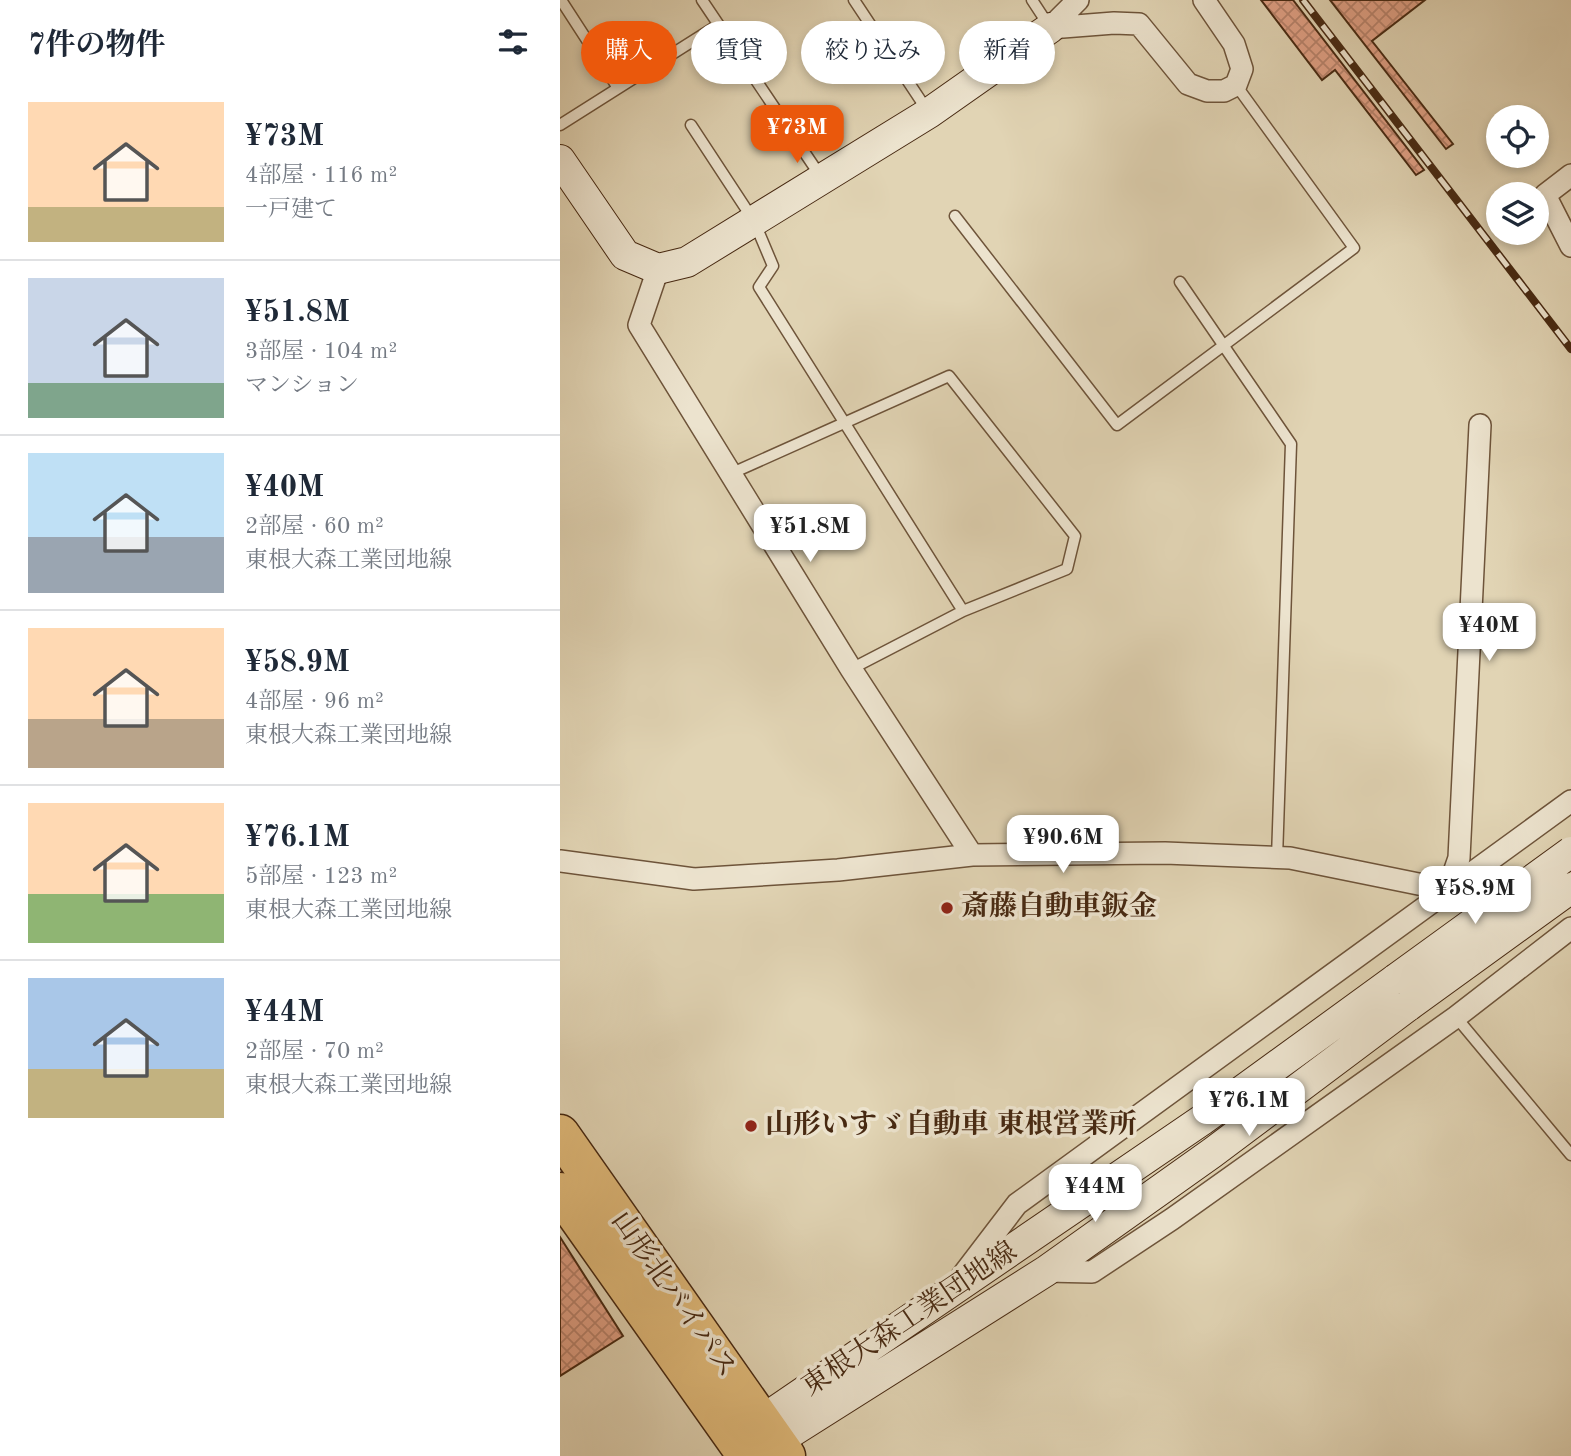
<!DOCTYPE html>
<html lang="ja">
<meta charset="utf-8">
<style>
body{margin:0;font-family:"Old Standard TT","Noto Serif JP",serif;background:#f6f6f7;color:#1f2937;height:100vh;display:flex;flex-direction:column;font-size:26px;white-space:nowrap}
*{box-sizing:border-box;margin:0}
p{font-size:23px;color:#747a83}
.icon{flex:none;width:38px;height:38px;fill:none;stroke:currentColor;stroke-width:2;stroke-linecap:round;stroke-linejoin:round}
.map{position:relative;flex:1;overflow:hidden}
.side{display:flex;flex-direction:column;background:#fff;width:560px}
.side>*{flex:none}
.top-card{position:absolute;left:21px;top:21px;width:665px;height:63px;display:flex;gap:14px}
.fabs{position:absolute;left:926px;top:105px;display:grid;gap:14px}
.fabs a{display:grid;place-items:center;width:63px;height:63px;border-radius:50%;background:#fff;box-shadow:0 4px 10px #0003;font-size:35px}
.price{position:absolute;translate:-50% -60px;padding:0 16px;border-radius:14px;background:#fff;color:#222;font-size:23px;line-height:46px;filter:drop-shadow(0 2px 4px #0008)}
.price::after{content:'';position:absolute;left:50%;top:42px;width:21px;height:16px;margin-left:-10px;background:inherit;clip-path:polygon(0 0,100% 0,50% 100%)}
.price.selected{background:#ea580c;color:#fff}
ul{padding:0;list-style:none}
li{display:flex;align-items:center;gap:21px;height:175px;padding:0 28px}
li+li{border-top:2px solid #e0e1e3}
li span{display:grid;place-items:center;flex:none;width:196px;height:140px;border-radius:0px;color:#555}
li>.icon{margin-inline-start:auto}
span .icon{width:84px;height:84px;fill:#fffc;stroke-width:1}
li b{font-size:30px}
h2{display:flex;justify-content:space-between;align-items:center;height:84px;padding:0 28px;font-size:30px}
.tag{padding:0 24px;border-radius:32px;background:#fff;box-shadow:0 4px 10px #0003;font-size:24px;line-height:63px}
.tag.selected{background:#ea580c;color:#fff}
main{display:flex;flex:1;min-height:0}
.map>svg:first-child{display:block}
.building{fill:url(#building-cross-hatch);stroke:#472912;stroke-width:2}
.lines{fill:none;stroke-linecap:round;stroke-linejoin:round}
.lane-casing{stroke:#6e543a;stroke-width:13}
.street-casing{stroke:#6e543a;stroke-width:24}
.secondary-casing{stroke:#472912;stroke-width:32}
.highway-casing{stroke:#472912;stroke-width:41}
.lane{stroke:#ece3ce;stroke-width:10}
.street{stroke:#ece3ce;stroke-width:21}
.secondary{stroke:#ece3ce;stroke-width:30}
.highway{stroke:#e0ba7a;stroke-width:38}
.rail-casing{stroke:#472912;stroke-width:8}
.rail{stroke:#ece3ce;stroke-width:5;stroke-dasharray:16;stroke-linecap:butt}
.secondary-bridge-casing{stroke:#472912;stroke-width:32;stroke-linecap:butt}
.secondary-bridge{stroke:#ece3ce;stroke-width:30}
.poi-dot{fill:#8f2418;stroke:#ece3ce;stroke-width:2.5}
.labels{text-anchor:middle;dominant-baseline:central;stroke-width:7;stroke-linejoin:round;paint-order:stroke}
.poi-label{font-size:28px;font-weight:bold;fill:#472912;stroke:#ece3ce;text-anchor:start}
.street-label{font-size:28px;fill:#472912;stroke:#ece3ce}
</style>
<main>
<section class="side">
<h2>7件の物件<svg class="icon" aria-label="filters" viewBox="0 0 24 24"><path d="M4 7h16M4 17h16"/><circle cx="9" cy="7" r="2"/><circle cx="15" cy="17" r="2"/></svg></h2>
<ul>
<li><span style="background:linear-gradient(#ffd9b3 75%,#c2b280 0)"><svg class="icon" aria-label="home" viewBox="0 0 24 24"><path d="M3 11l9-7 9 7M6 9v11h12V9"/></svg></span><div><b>¥73M</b><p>4部屋 · 116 m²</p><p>一戸建て</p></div></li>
<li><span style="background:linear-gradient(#c9d6e8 75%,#7fa58c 0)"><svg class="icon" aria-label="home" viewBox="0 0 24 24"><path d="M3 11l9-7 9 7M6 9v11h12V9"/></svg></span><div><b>¥51.8M</b><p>3部屋 · 104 m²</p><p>マンション</p></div></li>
<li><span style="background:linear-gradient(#bfe0f5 60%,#9aa5b1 0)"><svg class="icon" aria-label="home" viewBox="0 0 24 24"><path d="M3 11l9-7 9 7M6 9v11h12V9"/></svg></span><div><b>¥40M</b><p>2部屋 · 60 m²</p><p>東根大森工業団地線</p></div></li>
<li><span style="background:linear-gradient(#ffd9b3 65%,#b9a48a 0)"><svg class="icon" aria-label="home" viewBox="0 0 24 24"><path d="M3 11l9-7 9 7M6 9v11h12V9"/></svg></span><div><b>¥58.9M</b><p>4部屋 · 96 m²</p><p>東根大森工業団地線</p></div></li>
<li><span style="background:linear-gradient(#ffd9b3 65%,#8fb573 0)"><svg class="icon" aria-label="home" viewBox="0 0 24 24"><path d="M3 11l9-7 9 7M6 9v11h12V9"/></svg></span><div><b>¥76.1M</b><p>5部屋 · 123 m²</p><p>東根大森工業団地線</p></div></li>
<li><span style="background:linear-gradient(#a9c7e8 65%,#c2b280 0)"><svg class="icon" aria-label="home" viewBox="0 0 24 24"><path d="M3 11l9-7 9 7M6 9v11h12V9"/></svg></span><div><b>¥44M</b><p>2部屋 · 70 m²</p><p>東根大森工業団地線</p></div></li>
</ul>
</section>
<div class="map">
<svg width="1011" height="1456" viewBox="0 0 1011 1456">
<defs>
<pattern id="building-cross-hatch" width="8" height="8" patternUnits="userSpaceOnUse" patternTransform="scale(1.75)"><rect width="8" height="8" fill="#e0a085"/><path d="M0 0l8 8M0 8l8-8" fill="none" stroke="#b7826b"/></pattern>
</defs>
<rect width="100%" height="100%" fill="#e1d4b4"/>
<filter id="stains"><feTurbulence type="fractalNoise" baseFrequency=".00286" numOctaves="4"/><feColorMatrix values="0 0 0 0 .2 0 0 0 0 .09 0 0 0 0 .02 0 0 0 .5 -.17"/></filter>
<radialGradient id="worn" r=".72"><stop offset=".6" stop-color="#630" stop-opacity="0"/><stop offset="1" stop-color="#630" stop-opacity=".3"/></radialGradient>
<path class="building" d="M701,0H733L864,170L856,175L775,70L762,80Z
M770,0H865L812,41L893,144L886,149Z
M0,1237L63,1336L0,1376Z"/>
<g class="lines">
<defs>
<path id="lane" d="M1,0L58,88
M142,0L261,177
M294,0L367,110
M472,0L489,26
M0,125L158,25
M131,125L194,221L213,266L199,287L403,611
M395,216L557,425L794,248L676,85
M620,282L731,444L717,858
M170,474L389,376L515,536L507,569L403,611L291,669
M896,1017L1011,1155"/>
<path id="street" d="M490,28L554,23L579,24L628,84L647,91H664L676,85L682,69L674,44L644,0
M490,28L518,0
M1011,175L985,195L1011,246
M98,269L79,325L291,669L412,855
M0,861L134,879L278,870L412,855L605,853L730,858L888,890L958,895
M888,890L899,858L920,425
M486,1271L532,1272L612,1219L896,1017L1011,928
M402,1276L457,1204L1011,801"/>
<path id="secondary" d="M0,160L65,255L98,269L127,262L369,113L490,28
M201,1421L642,1120L836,979
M214,1443L486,1271L652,1153L848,1006"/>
<path id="highway" d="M0,1134L226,1456
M0,1192L187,1456"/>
</defs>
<use href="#lane" class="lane-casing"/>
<use href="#street" class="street-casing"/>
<use href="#secondary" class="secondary-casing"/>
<use href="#highway" class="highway-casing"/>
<use href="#lane" class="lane"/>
<use href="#street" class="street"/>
<use href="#secondary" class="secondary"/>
<use href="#highway" class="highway"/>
<defs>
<path id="rail" d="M743,0L1011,349"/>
</defs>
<use href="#rail" class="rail-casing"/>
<use href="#rail" class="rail"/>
<defs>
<path id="secondary-bridge" d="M836,979L1011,852
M848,1006L1011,888"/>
</defs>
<use href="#secondary-bridge" class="secondary-bridge-casing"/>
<use href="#secondary-bridge" class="secondary-bridge"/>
</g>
<g class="poi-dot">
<circle cx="387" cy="908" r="7"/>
<circle cx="191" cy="1126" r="7"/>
</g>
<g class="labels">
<g class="poi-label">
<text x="401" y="908">斎藤自動車鈑金</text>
<text x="205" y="1126">山形いすゞ自動車 東根営業所</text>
</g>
<g class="street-label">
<text transform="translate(113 1295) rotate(55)">山形北バイパス</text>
<text transform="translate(350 1320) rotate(-34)">東根大森工業団地線</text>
</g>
</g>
<rect width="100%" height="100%" filter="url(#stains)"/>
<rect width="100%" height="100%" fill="url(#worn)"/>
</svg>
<div class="fabs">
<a><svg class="icon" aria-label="locate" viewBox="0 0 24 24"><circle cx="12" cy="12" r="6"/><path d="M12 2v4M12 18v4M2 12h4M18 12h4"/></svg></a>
<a><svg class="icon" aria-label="layers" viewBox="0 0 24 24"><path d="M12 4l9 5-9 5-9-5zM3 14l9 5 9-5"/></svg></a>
</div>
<b class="price selected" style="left:237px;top:165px">¥73M</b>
<b class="price" style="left:250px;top:564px">¥51.8M</b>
<b class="price" style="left:929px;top:663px">¥40M</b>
<b class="price" style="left:503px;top:875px">¥90.6M</b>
<b class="price" style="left:915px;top:926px">¥58.9M</b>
<b class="price" style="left:689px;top:1138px">¥76.1M</b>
<b class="price" style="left:535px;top:1224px">¥44M</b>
<div class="top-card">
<a class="tag selected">購入</a>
<a class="tag">賃貸</a>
<a class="tag">絞り込み</a>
<a class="tag">新着</a>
</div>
</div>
</main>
